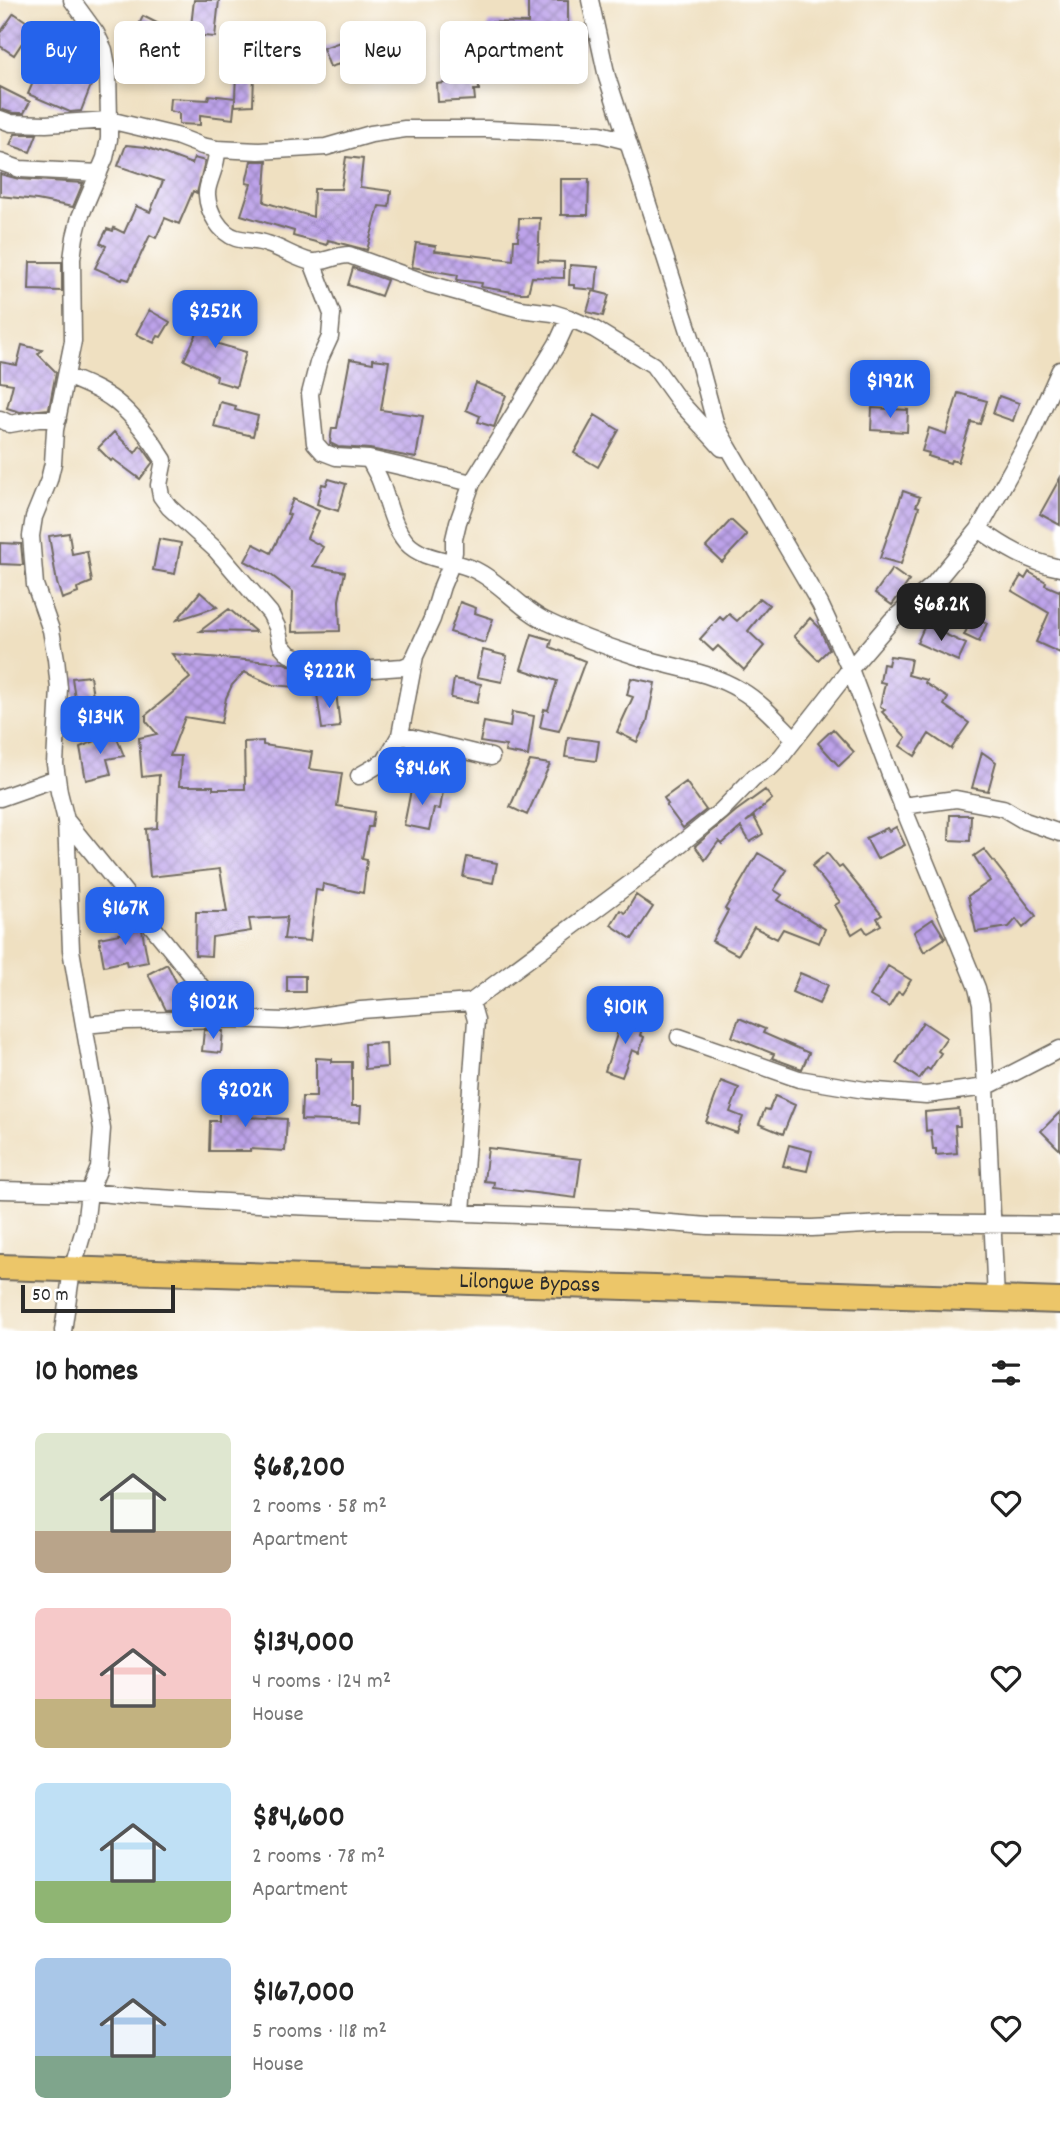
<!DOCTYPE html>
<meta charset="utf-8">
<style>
body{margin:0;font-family:Dekko,sans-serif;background:#f6f6f6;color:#222;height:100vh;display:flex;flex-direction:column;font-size:26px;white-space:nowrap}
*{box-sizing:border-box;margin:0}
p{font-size:23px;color:#767676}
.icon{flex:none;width:38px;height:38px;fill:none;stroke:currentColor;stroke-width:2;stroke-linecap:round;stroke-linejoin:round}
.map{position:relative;height:1331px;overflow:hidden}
.drawer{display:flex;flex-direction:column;background:#fff;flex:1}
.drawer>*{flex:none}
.banner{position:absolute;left:21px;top:21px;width:700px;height:63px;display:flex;gap:14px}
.scale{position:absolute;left:21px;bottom:18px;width:154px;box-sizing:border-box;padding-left:7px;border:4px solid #2b2b2b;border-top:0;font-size:19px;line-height:24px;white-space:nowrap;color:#2b2b2b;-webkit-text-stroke:5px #fff;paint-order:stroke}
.price{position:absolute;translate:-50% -60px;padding:0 16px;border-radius:14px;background:#2563eb;color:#fff;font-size:23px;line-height:46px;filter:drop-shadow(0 2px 4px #0008)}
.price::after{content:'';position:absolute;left:50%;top:42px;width:21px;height:16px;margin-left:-10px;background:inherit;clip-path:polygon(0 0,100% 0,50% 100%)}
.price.on{background:#222;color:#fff}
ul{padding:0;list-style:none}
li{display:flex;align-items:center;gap:21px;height:175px;padding:0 35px}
li span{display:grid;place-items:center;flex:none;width:196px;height:140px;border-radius:10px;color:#555}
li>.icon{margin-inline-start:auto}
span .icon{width:84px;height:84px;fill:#fffc;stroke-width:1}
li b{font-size:30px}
h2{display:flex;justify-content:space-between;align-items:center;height:84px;padding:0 35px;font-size:30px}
.chip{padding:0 24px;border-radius:10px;background:#fff;box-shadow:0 4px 10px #0003;font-size:24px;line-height:63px}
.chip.on{background:#2563eb;color:#fff}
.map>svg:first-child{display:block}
.building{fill:url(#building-cross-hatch)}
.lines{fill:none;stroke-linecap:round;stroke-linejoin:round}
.minor-casing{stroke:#706a60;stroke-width:19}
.primary-casing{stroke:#706a60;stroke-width:28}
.minor{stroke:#fff;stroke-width:16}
.primary{stroke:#ecc669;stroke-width:24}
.labels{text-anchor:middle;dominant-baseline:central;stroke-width:7;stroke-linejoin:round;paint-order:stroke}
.street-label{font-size:23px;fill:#2b2b2b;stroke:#fff}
</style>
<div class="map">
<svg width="1060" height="1331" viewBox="0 0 1060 1331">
<defs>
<pattern id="building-cross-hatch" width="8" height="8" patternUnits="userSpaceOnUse" patternTransform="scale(1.75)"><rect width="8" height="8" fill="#bda3ea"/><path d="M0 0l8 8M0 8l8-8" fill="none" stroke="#9a85be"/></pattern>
</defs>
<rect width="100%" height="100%" fill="#fff"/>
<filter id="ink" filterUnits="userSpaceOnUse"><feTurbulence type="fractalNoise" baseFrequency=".0143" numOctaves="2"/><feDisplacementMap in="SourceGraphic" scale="14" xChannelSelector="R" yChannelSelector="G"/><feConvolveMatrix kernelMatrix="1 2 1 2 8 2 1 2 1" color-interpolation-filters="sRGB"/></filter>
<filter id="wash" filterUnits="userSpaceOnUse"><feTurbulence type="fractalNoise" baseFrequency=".00686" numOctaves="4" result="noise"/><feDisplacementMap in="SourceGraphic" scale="28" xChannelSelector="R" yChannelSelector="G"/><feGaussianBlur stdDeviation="1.57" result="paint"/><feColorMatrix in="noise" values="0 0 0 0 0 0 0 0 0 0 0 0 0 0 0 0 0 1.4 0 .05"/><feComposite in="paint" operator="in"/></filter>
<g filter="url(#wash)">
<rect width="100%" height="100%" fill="#efe0c1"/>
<g id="blocks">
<path class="building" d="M194,0H219L215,37L190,35Z
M528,0H568V25H584L583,48H547V51H520V66H516V73H478L479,90H474L475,100L438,102L437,84L445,83L444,56L487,54L488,22L528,23Z
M14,13L33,26L14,55L0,46V33Z
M143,16L157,23L142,58L127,51Z
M340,42L346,62L330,67L323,48Z
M70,56L97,70L81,111L70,112L28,94L41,63L62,72Z
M236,73L254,74L253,105L235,106V99L233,119L200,115V125L179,124V113L169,111L170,98L208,100L209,95L235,98Z
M0,87L30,102L24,113H13L0,109Z
M15,134H37L30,152L10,145Z
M126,145L146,147L192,164L194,158L205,161L197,193L193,191L179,224L165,218L156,238L150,235L129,280L123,278L122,280L95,268L106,246L100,243L107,229L113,231L114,228L124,233L136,206L150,212L163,181L118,166Z
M346,157L363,159L360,187L391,191L389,207L379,206L367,250L328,240L327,245L293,236L294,231L241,215L251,184L246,183L251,161H267L264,202L313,217L314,189H341Z
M0,174L19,179L83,183L73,207L37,200L0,196Z
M561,179H589L588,215H561Z
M519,218H540L538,261L564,262V278L532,277L528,293H520L481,287L482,283L457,280L458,275L412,267L416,243L436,246L435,251L513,260L514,240H518Z
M30,262H62V291L29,290Z
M570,265L598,267L596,290L574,288V285H569Z
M353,268L387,280L381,296L348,285Z
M593,291L609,295L603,316L587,312Z
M216,294L222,296L215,327H218L215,343L246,352L236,387L216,381L217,376L184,360Z
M149,310L170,322L161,337L158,336L154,343L136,334Z
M22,345L42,350L38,354L56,372L49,409L20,412L7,408L13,384L0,382V362L17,365Z
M350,359L373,363V359L389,361L381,410L423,416L416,458L370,449L338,447L330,443L332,428H337Z
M476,383L506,395L494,427L478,422L480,416L466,410Z
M958,393L987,401L980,424L971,422L958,462L951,460L950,463L928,456L929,453L922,451L929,428L946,434Z
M999,396L1019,403L1013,421L993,414Z
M220,402L236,406L235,410L258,416L253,436L214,427Z
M872,408L908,410L907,432L871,430Z
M595,415L619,430L598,467L574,453Z
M114,432L135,453L140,446L143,448L153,462L140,479L113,459L111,461L98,448Z
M1060,478V525L1040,514Z
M329,479L346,484L338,511L317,504L322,484L326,485Z
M903,491L920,497L916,506L919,507L901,564L880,558Z
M293,499L319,511L307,538L323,547L313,566L345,572L339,600L340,631L292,632L293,592L271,575L245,561L254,544L271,553L290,515L287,514Z
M731,520L747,535L722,562L706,547Z
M69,533L72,554L87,551L92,582L77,588L78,593L62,599L57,583L49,536Z
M159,539L181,543L175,574L153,570Z
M0,543L21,544L23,565L0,564Z
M892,569L909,581L892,605L875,593Z
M1029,572L1046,582L1045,585L1059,591L1060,589V653L1036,642L1049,613L1012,591L1021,576L1025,579Z
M200,592L217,607L177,620Z
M760,598L769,605L748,631L764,646L744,670L718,646L713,651L700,639L720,617L723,620L729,614L737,621Z
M460,602L476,608L475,613L493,619L485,643L450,632Z
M229,609L256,632L200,631Z
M973,616L987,623L979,642L964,635Z
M810,618L819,627L829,649L818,660L794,636Z
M925,625L966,644L958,661L917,643Z
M532,634L552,640L550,647L585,661L559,731L540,727L544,709L548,710L557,681L521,669Z
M483,650L507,656L502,682L477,677Z
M172,654L284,663L308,673L307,688L273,685L244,672L232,685L226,698L221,723L185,717L170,756H181L179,786H213V789H245L244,742L263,741V745L312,752L309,769L342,773L337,806L374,812L372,827H368L362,859L367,860L363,893L323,884L322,891L316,890L310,941L284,939L287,917L249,919L251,931L212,937L211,956L195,955L196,912H227L220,869L150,877L146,829L157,828L159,775L142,777L139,738L157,734L146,721V715L190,678Z
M890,656L911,659L908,675L926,680L925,683L948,698L944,705L969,723L951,749L929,734L915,756L900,746L906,737L882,712L885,710L880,706L885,683L880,682L883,664L888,665Z
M90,676L94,703L76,705L72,678Z
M631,678L655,683L647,722L637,742L617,732L633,697L627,695Z
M454,679L481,684L477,703L451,698Z
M336,692L340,727L322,729L317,694Z
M512,712L534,716L528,756L505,752L506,746L480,742L484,722L510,727Z
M833,729L854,752L839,766L818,743Z
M115,733L124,756L107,759L111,774L86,780L80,747Z
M568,737L599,741L596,761L565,757Z
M982,752L996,762L988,791L972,788Z
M530,761L550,764L527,815L510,807Z
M686,782L706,810L683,828L666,805L668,804L664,798Z
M412,785L443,791L440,809L434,808L429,830L404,825Z
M765,790L772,799L746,822L754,817L763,834L750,842L741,827L722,844L719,841L705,860L695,846L736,811Z
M950,815H971L970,841L949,840Z
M896,827L905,845L877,859L866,838L887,828L889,831Z
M984,849L1036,916L1023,928L1016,919L1009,927L976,932L968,896L990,881L974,856Z
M758,853L787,870L774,890L782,895L778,900L825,929L819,943L783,929L777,939L754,927L738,955L712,941L728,911L725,909Z
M827,853L839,868L842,866L882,915L877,918L881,925L867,933L863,927L852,934L835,905L840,902L812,866Z
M467,857L497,863L493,883L463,877Z
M636,895L653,907L632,939L611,925L620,910L625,913Z
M933,919L945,938L924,952L914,932Z
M137,924L142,930L148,962L127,966L126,961L104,966L99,938L125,933L124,926Z
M167,964L181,991L192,992L193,1009L166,1010L148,974Z
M888,966L911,980L902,994L898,992L889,1007L870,996Z
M800,973L828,985L819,1004L792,992Z
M287,976H305V992H287Z
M623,1016L644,1024L640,1035L644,1037L639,1053L632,1050L622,1077L605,1071Z
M739,1018L765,1029L763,1033L809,1053L802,1069L772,1058L774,1054L732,1037Z
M923,1022L947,1038L938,1051L941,1053L930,1070L927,1068L919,1079L896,1063Z
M204,1030L223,1031L221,1053L202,1051Z
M386,1043L387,1067L365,1069L364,1044Z
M316,1058L332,1059V1062H352V1106H361L360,1122L301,1120L302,1097H316Z
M721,1081L739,1088L730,1112L743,1117L737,1133L706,1122Z
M219,1093H243L244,1117L287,1119L285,1151L250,1149V1151H209L210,1121H219Z
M775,1096L795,1105L783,1134L759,1124L765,1109L769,1110Z
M959,1109L960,1126H955L957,1153L936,1155V1149H933L931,1130L926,1131L925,1112Z
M1060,1112V1150L1041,1131Z
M789,1145L812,1151L807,1171L783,1166Z
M488,1148L581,1159L576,1198L493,1188L494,1182L484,1181Z"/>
</g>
</g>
<g filter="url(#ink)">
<use href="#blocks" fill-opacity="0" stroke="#706a60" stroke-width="2"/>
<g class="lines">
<defs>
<path id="minor" d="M590,0L607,77L698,359L716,426L820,604L850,669L894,785L977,988L981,1004L986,1087L996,1299
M0,119L11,123L46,124L109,120L176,136L202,146L217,149L259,151L326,147L371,134L405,129H487L600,134L627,141
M217,149C218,167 206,182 207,195C208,212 220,233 236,238C246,241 257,240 267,244C281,248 299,260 312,262C324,263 336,255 349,255L429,284L520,309L553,313L569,318L594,329L653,365L679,401L722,448
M0,162L20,169L99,173
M312,262L332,314L330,337L318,363L310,394L315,443L323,452L336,457L369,459L472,483
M66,376C83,383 101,390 115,401C133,415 152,440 164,460L159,485L161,496L169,507L216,550L270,613L277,627L281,645L289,654L324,668L344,671L403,667L410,664L415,656L432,619L442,586L452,562L454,552V539L458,522L472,483L557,344L569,318
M0,419L10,424L38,419H58
M369,459C372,465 376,472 379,478C388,499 391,524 406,542C423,561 453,559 475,570C502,583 521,610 548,622C575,635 605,646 633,655C668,667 707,670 740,690C761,702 778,722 795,739
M979,529C1004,547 1029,562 1060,568
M400,735L491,757
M359,776L385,761L400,735L415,656
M0,798L57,778
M902,806L956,799L1003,808L1025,821L1060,833
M66,820L203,989L234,1019
M84,1025L127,1021L234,1019L284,1021L361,1010L471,1002L651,868L721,811L754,777L771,767L781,757L850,669L892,620L933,585L979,529L1030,437L1060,370
M679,1037L799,1079L865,1090L926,1095L986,1087L1060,1049
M0,1190L89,1192L142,1197L291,1206L620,1219L708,1226L812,1228L901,1223L1060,1225
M462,1212L476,1020L471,1002
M63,1331L72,1270L85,1226L89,1192L99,1168L102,1129L71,950L66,820L59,792L55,764L59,688L56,659L51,630L35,585L31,536L34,517L49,480L53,463L55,430L73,341L72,259L75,237L80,217L105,158L109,139V120L108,71L104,50L96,33L72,0"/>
<g id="primary">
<path id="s1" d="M0,1267L1060,1301"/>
</g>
</defs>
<use href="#minor" class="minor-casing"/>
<use href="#primary" class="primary-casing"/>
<use href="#minor" class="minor"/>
<use href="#primary" class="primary"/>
</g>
</g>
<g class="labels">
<g class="street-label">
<text stroke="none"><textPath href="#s1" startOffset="530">Lilongwe Bypass</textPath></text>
</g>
</g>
</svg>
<div class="scale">50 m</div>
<b class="price" style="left:215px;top:350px">$252K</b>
<b class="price" style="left:890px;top:420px">$192K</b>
<b class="price on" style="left:941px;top:643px">$68.2K</b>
<b class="price" style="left:329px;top:710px">$222K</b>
<b class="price" style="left:100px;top:756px">$134K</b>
<b class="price" style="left:422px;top:807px">$84.6K</b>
<b class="price" style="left:125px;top:947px">$167K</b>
<b class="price" style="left:213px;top:1041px">$102K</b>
<b class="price" style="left:625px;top:1046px">$101K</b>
<b class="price" style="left:245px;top:1129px">$202K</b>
<div class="banner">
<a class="chip on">Buy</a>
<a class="chip">Rent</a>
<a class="chip">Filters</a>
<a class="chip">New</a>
<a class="chip">Apartment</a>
</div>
</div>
<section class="drawer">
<h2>10 homes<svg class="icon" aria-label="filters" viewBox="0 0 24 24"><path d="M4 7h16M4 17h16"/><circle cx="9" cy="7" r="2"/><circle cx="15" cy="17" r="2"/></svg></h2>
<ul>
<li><span style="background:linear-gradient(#dfe7d0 70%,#b9a48a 0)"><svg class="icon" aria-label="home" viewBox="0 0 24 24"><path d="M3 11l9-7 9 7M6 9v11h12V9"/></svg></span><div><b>$68,200</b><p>2 rooms · 58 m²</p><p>Apartment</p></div><svg class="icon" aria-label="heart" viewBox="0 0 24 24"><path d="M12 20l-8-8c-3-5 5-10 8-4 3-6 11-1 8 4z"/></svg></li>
<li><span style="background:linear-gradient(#f6c9c9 65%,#c2b280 0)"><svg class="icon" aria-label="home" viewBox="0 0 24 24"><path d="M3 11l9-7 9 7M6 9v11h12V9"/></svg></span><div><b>$134,000</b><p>4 rooms · 124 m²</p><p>House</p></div><svg class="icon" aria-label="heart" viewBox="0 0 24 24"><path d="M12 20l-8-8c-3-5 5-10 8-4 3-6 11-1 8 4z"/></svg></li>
<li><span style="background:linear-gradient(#bfe0f5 70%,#8fb573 0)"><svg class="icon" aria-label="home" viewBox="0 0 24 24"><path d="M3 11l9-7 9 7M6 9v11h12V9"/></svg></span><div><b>$84,600</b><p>2 rooms · 78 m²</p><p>Apartment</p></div><svg class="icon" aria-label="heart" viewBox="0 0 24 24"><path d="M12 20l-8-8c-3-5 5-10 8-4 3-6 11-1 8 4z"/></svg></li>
<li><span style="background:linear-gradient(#a9c7e8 70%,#7fa58c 0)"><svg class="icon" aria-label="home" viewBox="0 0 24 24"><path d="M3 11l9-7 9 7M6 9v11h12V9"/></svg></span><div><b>$167,000</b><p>5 rooms · 118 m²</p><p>House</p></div><svg class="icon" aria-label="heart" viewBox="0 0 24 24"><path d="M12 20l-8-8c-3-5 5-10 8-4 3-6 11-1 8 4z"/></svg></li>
</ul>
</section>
